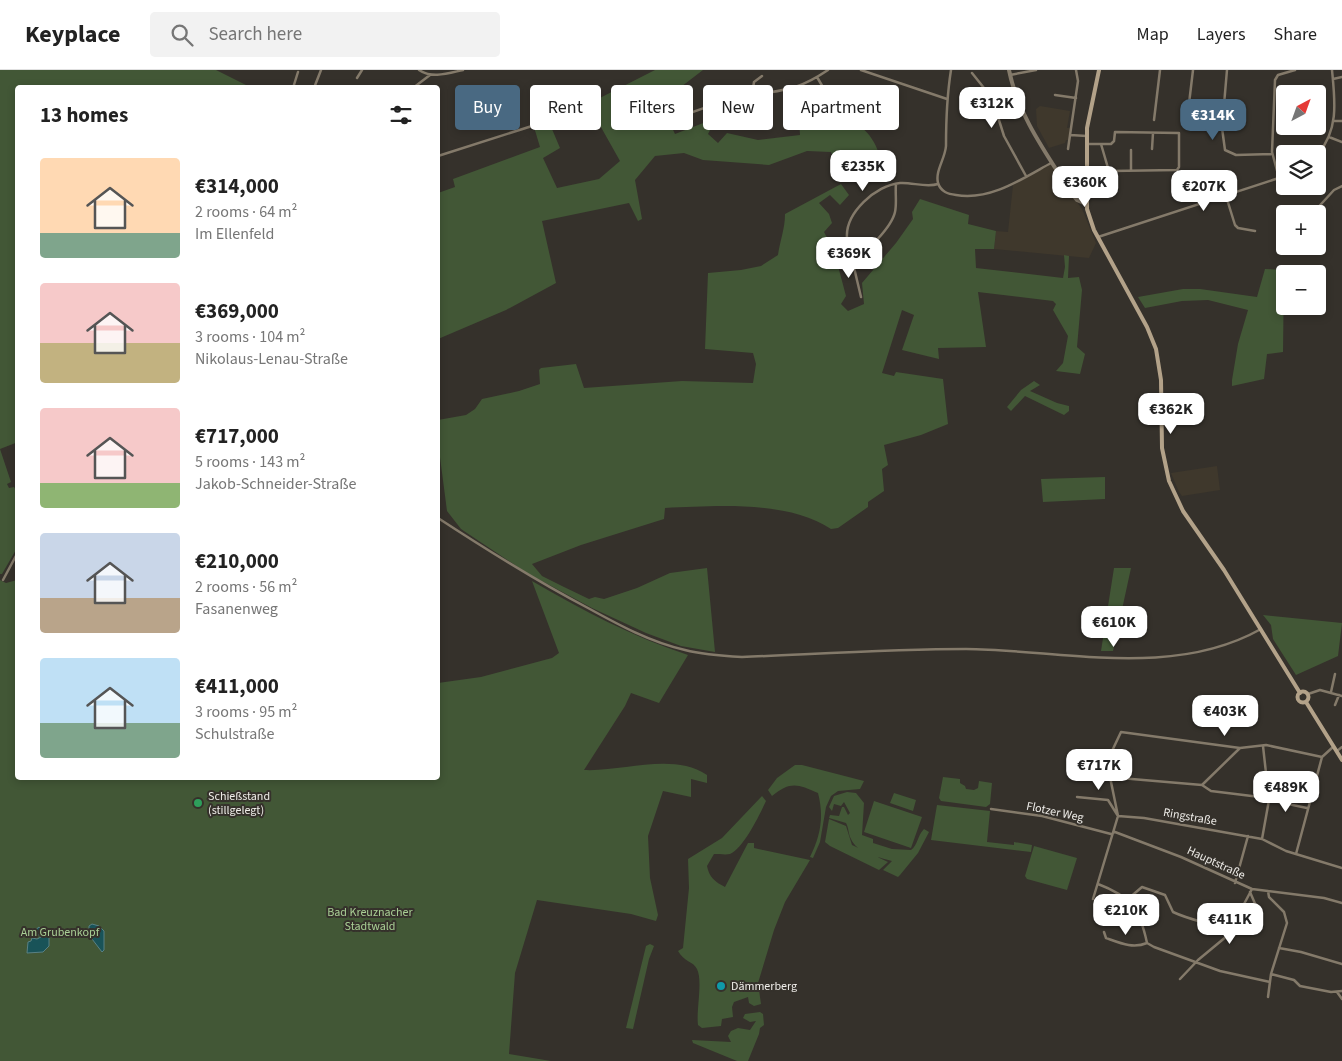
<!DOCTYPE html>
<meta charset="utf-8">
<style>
body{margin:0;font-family:"Source Sans 3",sans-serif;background:#f2f2f2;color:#222;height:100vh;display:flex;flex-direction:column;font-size:19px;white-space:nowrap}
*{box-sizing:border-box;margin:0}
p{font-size:16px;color:#767676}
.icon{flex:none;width:28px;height:28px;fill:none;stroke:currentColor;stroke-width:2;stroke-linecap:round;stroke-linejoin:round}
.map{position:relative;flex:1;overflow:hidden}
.details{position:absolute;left:15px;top:15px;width:425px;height:695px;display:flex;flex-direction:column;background:#fff;border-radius:5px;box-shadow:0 2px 8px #0003}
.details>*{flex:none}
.banner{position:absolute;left:455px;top:15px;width:475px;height:45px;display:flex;gap:10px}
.needle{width:32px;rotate:41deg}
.fabs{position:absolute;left:1276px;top:15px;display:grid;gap:10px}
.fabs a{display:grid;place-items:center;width:50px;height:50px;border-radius:5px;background:#fff;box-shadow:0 2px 8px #0003;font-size:25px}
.price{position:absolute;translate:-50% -42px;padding:0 11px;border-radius:10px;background:#fff;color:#222;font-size:16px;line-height:32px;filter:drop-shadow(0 1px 2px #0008)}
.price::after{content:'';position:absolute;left:50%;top:30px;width:15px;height:11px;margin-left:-8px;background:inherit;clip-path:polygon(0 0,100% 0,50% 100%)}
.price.on{background:#496982;color:#fff}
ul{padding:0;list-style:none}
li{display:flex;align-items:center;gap:15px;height:125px;padding:0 25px}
li span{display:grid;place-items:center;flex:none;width:140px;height:100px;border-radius:5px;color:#555}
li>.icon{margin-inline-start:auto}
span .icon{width:60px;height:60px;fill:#fffc;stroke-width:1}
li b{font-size:21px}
h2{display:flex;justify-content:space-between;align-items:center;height:60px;padding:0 25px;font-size:21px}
.chip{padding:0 18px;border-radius:5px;background:#fff;box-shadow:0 2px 8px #0003;font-size:18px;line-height:45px}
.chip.on{background:#496982;color:#fff}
header{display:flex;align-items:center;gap:30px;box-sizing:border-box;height:70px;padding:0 25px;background:#fff;border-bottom:1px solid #e0e0e0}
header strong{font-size:24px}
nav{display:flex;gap:28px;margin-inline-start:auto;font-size:18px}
.search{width:350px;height:45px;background:#f2f2f2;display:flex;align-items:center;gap:12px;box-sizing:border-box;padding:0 18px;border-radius:5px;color:#767676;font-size:19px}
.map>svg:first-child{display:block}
.built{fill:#3f382c}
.green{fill:#425736}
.water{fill:#195358;stroke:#598184}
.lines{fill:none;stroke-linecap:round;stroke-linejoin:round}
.minor{stroke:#847a6a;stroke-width:2.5}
.tertiary{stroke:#847a6a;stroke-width:4}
.secondary{stroke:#b3a289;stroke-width:4}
.leisure-dot{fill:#2e9e5b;stroke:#35312b;stroke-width:2}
.culture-dot{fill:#0f9aa8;stroke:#35312b;stroke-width:2}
.labels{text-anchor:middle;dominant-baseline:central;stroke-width:4;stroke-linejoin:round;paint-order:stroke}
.poi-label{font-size:12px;fill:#efede9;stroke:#35312b;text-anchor:start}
.street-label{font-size:12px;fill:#efede9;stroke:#35312b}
.park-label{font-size:12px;fill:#a9cf95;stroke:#35312b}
</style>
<header>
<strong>Keyplace</strong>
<div class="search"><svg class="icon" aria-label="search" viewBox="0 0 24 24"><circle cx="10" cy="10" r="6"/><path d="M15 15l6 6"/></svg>Search here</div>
<nav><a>Map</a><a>Layers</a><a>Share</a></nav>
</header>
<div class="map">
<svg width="1342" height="991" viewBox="0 0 1342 991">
<rect width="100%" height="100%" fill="#35312b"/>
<path class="built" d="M1040,36L1070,41L1067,58H1070L1068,70H1066L1065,73L1049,78L1037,56L1036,39Z
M1051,94L1082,139L1096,173L1089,188L994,179L996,161L1008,162L1013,115Z
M1217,396L1220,420L1182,426L1179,422L1171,403Z"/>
<path class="green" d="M0,0H216L250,17L18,18V372L0,379Z
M655,0H703L660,33L675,64L711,50L713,54L708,64L718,73L727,63L758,70L800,65L799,50C813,53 824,49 838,49C860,48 878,71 880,90L869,98L854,92L837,98L831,82L807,81L769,95L703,90L684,83L655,86L635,110L642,149L638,151L629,133L542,151L556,213L506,240L438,269V123L455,117L453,109L540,77L534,57L549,52L560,78L543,88L557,118L599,109L620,91L588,34Z
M841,114L849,125L840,135L830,125L819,133L829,144L832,153L824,162L834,181L846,226L841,234L848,241L864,234L862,213L896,173L913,149L912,142L920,129L969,145L968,154L996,161L994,179H975L976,198L1063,208L1065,197L1064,185L1069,186L1068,208L1079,207L1082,220L1077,277L1085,284L1080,304L1056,301L1063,293L1068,266L1053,240L1056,234L1053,231L978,222L986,277L938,278L939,289L902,280L914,245L902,240L882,303L894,306L896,302L943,309L948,354L921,365L884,375L888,395L882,399L884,421L868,432V437L838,458L831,459C788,430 716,436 665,438L664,449L581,475L532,494L542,506L564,517L589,529L595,527L604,529L637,518L670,503L707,498L715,582L681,576L646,563L592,538L527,503L461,459L447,441L438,372V350L466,345L475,339L482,329L519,321L540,314L539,300L541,298L576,294L584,318L682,311L753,313L756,294L753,283L705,279L708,203L741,200L761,196L778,185C780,170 785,159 785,144Z
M1265,199L1284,200L1283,282L1267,284L1264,309L1232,316V310L1238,274L1248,240L1208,230L1182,231L1145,238L1138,227L1183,219H1200L1257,227Z
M1034,311L1040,315L1030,321L1057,333L1069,336V341L1064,345L1025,326L1011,341L1007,337L1021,320Z
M0,379L11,412L7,414L9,418L14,417L18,423L17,478L2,504H0Z
M1105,407V429L1043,432L1041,409Z
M1114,498H1131L1113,581H1101Z
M0,510L6,513L17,510L18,708H438V613L481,607L552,588L559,583L532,511C582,540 633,567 688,585L659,633L631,623L625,636L584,700C623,702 672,682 707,705V713L691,709V727L663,721L648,766L650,808L658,845L656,851L631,844L537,830L515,903L509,984L551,991H0Z
M1263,545L1342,553L1338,586L1296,605L1273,569L1271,555Z
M795,695H802L864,711L860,719L838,721L831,726L826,737L820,772L813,788L810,787C821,765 824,746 818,723C798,714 790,711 772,726L768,720L777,708Z
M943,707L960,709V713L965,716L966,719L974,720L978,718L979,711L992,713L990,734L986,737L941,731L939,728Z
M847,722L856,723L864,733L862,765L873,769V773L892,779L911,780C918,775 917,766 924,759L929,762L918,783L900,805L898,807L883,800L892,791C878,787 857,783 851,769C848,764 849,758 846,753L829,748L830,745L839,746L842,737H844L848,745L850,743L844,732L841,736L834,734L832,741L829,737L834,726Z
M894,723L916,730L913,741L890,733Z
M762,726L766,731C760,744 744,778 730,784C726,785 719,784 714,784L707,796C709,807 715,812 725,817L748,773H754V778L810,790L785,832L774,860L758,913L761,934L754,936L749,933L748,927L734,932L732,937L733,947L722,949L721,956L702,958L698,955C696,940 703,911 697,899C693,891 684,892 678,881L683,878L689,818L688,789L722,768Z
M874,731L922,747L911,778L864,762Z
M937,735L990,741L987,772L1014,775V772L1032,775L1031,782L931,770Z
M829,749L846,756L852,775L888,792L879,800L830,776L825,772Z
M1034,776L1077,788L1067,820L1027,809L1025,806Z
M650,874L654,876L649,889L633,959L626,958L646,876Z
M760,942L763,944L764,955L760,958L759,964L748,991H737L693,973L692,970L731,972L728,966L731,961L738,958L750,960L756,951L750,952L743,948L745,944Z"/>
<path class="water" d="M92,854L99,856L104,861V880L102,882L89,865V856Z
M39,857L49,867V876L43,882L27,883L28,872L31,871L32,868L37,869L41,867L34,861Z"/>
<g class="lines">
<path class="minor" d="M419,0C432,9 449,3 463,0
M861,0L947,29
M951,0C947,25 946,51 946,76C945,89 935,101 938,113C941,122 948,124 956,125C990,131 1022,109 1051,93
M1076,0L1078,11L1070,65L1087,66
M1227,0L1222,58L1225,80L1236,85L1272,84
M972,3L992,28L1004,66L1026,106
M1010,5L1036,0
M817,7L831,31L872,48
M357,8L362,0
M1333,9L1342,7
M293,18L298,2
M314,18L321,0
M413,18L430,5
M752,25L754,12L762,6
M1055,25L1076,28
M1188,42L1193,0
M673,50C693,41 722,32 744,27C781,19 794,23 828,0
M1154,50L1160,0
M1334,51H1342
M1329,67L1342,72
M1087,74C1095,74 1103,74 1111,74L1114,71L1115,62L1179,63V97L1177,100L1111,101L1108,98L1101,74
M1068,79L1070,65
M1152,79L1153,63
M1131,80V100
M1318,84C1339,59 1335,31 1332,0
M438,86L532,56
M1279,108L1272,82L1275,10L1278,5L1295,0
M1226,126L1235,155L1238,158L1255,161
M1312,144L1334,120L1342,116
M1098,167L1285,106
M852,188C865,186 892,156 895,142C897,133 895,123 896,114
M861,227L847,168C845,143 876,115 900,113C912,112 926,118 938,114
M438,448C487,480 536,511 588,538C619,555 650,572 685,580C704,585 723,586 742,587C816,584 892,579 966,579C1063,580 1172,609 1261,559
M3,510L18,482
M1331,622L1335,604
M1308,624L1320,620L1342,626
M1335,635L1339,625
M1337,681L1342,677
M1120,708L1202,715L1240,678
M1202,715L1211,721L1268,728
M1077,727L1108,730L1118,746L1144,748L1262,769L1286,781L1342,798
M1269,730L1307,738
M991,739L1042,746L1111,764L1115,762L1181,787L1252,819L1324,828L1342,833
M1262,769L1269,730L1263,676
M1296,784L1322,687L1333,677
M1235,813L1248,766
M1098,814C1130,826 1140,839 1147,873L1154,877L1220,901L1270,912
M1268,821L1269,827L1284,842L1287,853L1271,904L1268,927
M1250,822L1256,836
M1093,829L1118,746L1110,707L1112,681L1121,662L1240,678L1266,675L1322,687
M1128,829L1142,817L1165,825L1173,842C1192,851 1211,853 1230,861
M1104,862L1106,868C1120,873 1133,879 1147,873
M1279,878L1301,882L1342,894
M1271,904L1294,910L1300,916L1331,922L1342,921
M1180,909L1198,890L1227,866L1252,819
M1337,922L1342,929"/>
<path class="tertiary" d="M1009,0C1018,45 1046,83 1070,121L1077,130L1086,134"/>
<path class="secondary" d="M1099,0L1087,58V139L1094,160L1147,257L1156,279L1161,310L1162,378L1169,411L1183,441L1224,500L1300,623
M1297.5 627a5.5 5.5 0 1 1 11 0a5.5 5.5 0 1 1-11 0Z
M1306,632L1342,690"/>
</g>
<circle class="leisure-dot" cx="198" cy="733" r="5"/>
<circle class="culture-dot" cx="721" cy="916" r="5"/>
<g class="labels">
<g class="poi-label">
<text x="208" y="726">Schießstand<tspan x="208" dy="14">(stillgelegt)</tspan></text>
<text x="731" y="916">Dämmerberg</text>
</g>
<g class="street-label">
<text transform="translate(1055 742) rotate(12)">Flotzer Weg</text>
<text transform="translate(1190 747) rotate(10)">Ringstraße</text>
<text transform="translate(1216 793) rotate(25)">Hauptstraße</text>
</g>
<g class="park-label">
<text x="370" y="842">Bad Kreuznacher<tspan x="370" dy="14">Stadtwald</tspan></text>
<text x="60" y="862">Am Grubenkopf</text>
</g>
</g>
</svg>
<div class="fabs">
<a><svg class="needle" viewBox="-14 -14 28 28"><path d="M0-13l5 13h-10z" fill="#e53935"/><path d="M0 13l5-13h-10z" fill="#767676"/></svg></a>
<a><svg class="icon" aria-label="layers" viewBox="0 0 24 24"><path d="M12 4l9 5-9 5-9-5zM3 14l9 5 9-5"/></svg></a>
<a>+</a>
<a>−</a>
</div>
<b class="price" style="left:992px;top:59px">€312K</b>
<b class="price on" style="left:1213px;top:71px">€314K</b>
<b class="price" style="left:863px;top:122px">€235K</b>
<b class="price" style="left:1085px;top:138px">€360K</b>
<b class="price" style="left:1204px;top:142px">€207K</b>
<b class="price" style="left:849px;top:209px">€369K</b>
<b class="price" style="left:1171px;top:365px">€362K</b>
<b class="price" style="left:1114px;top:578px">€610K</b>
<b class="price" style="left:1225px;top:667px">€403K</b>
<b class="price" style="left:1099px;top:721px">€717K</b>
<b class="price" style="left:1286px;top:743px">€489K</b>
<b class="price" style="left:1126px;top:866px">€210K</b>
<b class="price" style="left:1230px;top:875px">€411K</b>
<div class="banner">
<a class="chip on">Buy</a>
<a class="chip">Rent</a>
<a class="chip">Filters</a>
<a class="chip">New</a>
<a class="chip">Apartment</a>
</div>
<section class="details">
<h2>13 homes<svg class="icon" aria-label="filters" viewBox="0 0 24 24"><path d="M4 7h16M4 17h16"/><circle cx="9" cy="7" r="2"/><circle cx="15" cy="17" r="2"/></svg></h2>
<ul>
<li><span style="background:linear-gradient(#ffd9b3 75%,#7fa58c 0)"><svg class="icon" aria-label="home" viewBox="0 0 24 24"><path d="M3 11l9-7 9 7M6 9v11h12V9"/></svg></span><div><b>€314,000</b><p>2 rooms · 64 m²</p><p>Im Ellenfeld</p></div></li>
<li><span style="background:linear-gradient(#f6c9c9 60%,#c2b280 0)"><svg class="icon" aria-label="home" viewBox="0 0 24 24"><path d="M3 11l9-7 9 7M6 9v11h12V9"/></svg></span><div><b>€369,000</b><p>3 rooms · 104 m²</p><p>Nikolaus-Lenau-Straße</p></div></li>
<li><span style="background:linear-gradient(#f6c9c9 75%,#8fb573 0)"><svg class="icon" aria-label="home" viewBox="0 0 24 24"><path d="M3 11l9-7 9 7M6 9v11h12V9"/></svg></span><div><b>€717,000</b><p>5 rooms · 143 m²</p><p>Jakob-Schneider-Straße</p></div></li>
<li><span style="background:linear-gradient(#c9d6e8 65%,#b9a48a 0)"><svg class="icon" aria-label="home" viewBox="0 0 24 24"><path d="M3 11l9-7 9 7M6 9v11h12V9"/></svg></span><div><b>€210,000</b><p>2 rooms · 56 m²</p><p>Fasanenweg</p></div></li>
<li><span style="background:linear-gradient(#bfe0f5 65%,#7fa58c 0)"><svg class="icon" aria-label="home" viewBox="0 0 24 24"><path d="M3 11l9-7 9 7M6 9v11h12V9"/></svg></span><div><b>€411,000</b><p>3 rooms · 95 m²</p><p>Schulstraße</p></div></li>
</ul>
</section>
</div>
